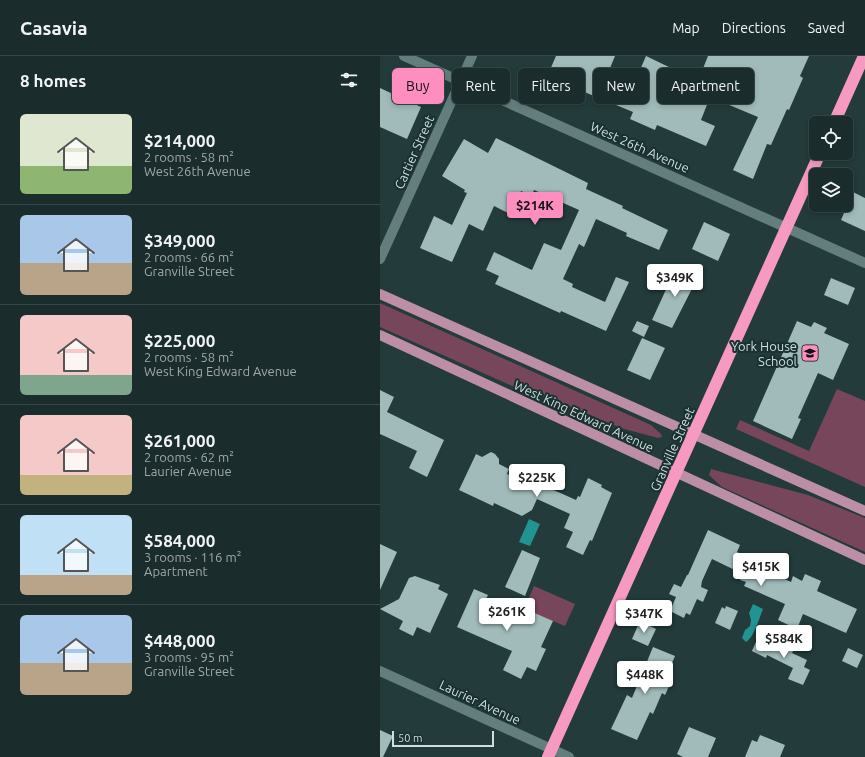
<!DOCTYPE html>
<meta charset="utf-8">
<style>
body{margin:0;font-family:Ubuntu,sans-serif;background:#233434;color:#f1f3f6;height:100vh;display:flex;flex-direction:column;font-size:15px;white-space:nowrap}
*{box-sizing:border-box;margin:0}
p{font-size:13px;color:#9fa7a9}
.icon{flex:none;width:22px;height:22px;fill:none;stroke:currentColor;stroke-width:2;stroke-linecap:round;stroke-linejoin:round}
.map{position:relative;flex:1;overflow:hidden}
.details{display:flex;flex-direction:column;background:#1a2c2c;width:380px}
.details>*{flex:none}
.banner{position:absolute;left:12px;top:12px;width:380px;height:36px;display:flex;gap:8px}
.controls{position:absolute;left:429px;top:60px;display:grid;gap:8px}
.controls a{display:grid;place-items:center;width:44px;height:44px;border-radius:6px;background:#1a2c2c;box-shadow:0 2px 6px #0003,0 0 0 1px #384848;font-size:20px}
.scale{position:absolute;left:12px;bottom:10px;width:102px;box-sizing:border-box;padding-left:4px;border:2px solid #d0dede;border-top:0;font-size:11px;line-height:14px;white-space:nowrap;color:#d0dede;-webkit-text-stroke:3px #193131;paint-order:stroke}
.price{position:absolute;translate:-50% -34px;padding:0 9px;border-radius:4px;background:#fff;color:#222;font-size:13px;line-height:26px;filter:drop-shadow(0 1px 2px #0008)}
.price::after{content:'';position:absolute;left:50%;top:24px;width:12px;height:9px;margin-left:-6px;background:inherit;clip-path:polygon(0 0,100% 0,50% 100%)}
.price.selected{background:#fd8ebf;color:#111}
ul{padding:0;list-style:none}
li{display:flex;align-items:center;gap:12px;height:100px;padding:0 20px}
li+li{border-top:1px solid #384848}
li span{display:grid;place-items:center;flex:none;width:112px;height:80px;border-radius:6px;color:#555}
li>.icon{margin-inline-start:auto}
span .icon{width:48px;height:48px;fill:#fffc;stroke-width:1}
li b{font-size:17px}
h2{display:flex;justify-content:space-between;align-items:center;height:48px;padding:0 20px;font-size:17px}
.chip{padding:0 14px;border-radius:6px;background:#1a2c2c;box-shadow:0 2px 6px #0003,0 0 0 1px #384848;font-size:14px;line-height:36px}
.chip.selected{background:#fd8ebf;color:#111}
header{display:flex;align-items:center;gap:24px;box-sizing:border-box;height:56px;padding:0 20px;background:#1a2c2c;border-bottom:1px solid #384848}
header strong{font-size:19px}
nav{display:flex;gap:22px;margin-inline-start:auto;font-size:14px}
main{display:flex;flex:1;min-height:0}
.map>svg:first-child{display:block}
.green{fill:#78465b}
.water{fill:#219393}
.building{fill:#a0bbba}
.lines{fill:none;stroke-linecap:round;stroke-linejoin:round}
.minor{stroke:#647e7e;stroke-width:10}
.major{stroke:#bc8fa6;stroke-width:10}
.highway{stroke:#f69ac1;stroke-width:12}
.labels{text-anchor:middle;dominant-baseline:central;stroke-width:4;stroke-linejoin:round;paint-order:stroke}
.street-label{font-size:13px;fill:#d0dede;stroke:#193131}
.poi-label{font-size:13px;fill:#d0dede;stroke:#193131;text-anchor:end}
</style>
<header>
<strong>Casavia</strong>
<nav><a>Map</a><a>Directions</a><a>Saved</a></nav>
</header>
<main>
<section class="details">
<h2>8 homes<svg class="icon" aria-label="filters" viewBox="0 0 24 24"><path d="M4 7h16M4 17h16"/><circle cx="9" cy="7" r="2"/><circle cx="15" cy="17" r="2"/></svg></h2>
<ul>
<li><span style="background:linear-gradient(#dfe7d0 65%,#8fb573 0)"><svg class="icon" aria-label="home" viewBox="0 0 24 24"><path d="M3 11l9-7 9 7M6 9v11h12V9"/></svg></span><div><b>$214,000</b><p>2 rooms · 58 m²</p><p>West 26th Avenue</p></div></li>
<li><span style="background:linear-gradient(#a9c7e8 60%,#b9a48a 0)"><svg class="icon" aria-label="home" viewBox="0 0 24 24"><path d="M3 11l9-7 9 7M6 9v11h12V9"/></svg></span><div><b>$349,000</b><p>2 rooms · 66 m²</p><p>Granville Street</p></div></li>
<li><span style="background:linear-gradient(#f6c9c9 75%,#7fa58c 0)"><svg class="icon" aria-label="home" viewBox="0 0 24 24"><path d="M3 11l9-7 9 7M6 9v11h12V9"/></svg></span><div><b>$225,000</b><p>2 rooms · 58 m²</p><p>West King Edward Avenue</p></div></li>
<li><span style="background:linear-gradient(#f6c9c9 75%,#c2b280 0)"><svg class="icon" aria-label="home" viewBox="0 0 24 24"><path d="M3 11l9-7 9 7M6 9v11h12V9"/></svg></span><div><b>$261,000</b><p>2 rooms · 62 m²</p><p>Laurier Avenue</p></div></li>
<li><span style="background:linear-gradient(#bfe0f5 75%,#b9a48a 0)"><svg class="icon" aria-label="home" viewBox="0 0 24 24"><path d="M3 11l9-7 9 7M6 9v11h12V9"/></svg></span><div><b>$584,000</b><p>3 rooms · 116 m²</p><p>Apartment</p></div></li>
<li><span style="background:linear-gradient(#a9c7e8 60%,#b9a48a 0)"><svg class="icon" aria-label="home" viewBox="0 0 24 24"><path d="M3 11l9-7 9 7M6 9v11h12V9"/></svg></span><div><b>$448,000</b><p>3 rooms · 95 m²</p><p>Granville Street</p></div></li>
</ul>
</section>
<div class="map">
<svg width="485" height="701" viewBox="0 0 485 701">
<rect width="100%" height="100%" fill="#233b3b"/>
<path class="green" d="M0,247L271,369L281,378L282,381L278,382L241,372L181,347L132,330L0,271Z
M457,333L485,345V431L356,373L360,364L429,395Z
M331,413L428,439L485,462V496L342,431L329,419Z
M154,530L195,548L185,570L144,553Z"/>
<path class="water" d="M149,463L160,468L150,490L139,486Z
M373,548L383,553C379,563 374,581 366,586L362,582L365,574L370,570L371,564L369,557Z"/>
<path class="building" d="M176,0H235L228,17L254,28L266,0L318,25L328,0H429L420,20L423,22L409,54L407,53L391,89L387,88L373,123L353,114L378,61L330,41L321,64L335,70L326,90L277,69L275,74L250,63L253,56L197,33L195,36L166,23Z
M0,32L41,51L27,83L0,71Z
M116,82L208,127L206,133L243,150L242,152L288,174L279,194L246,180L247,177L216,163L204,191L199,188L183,223L193,228L192,231L225,246L236,221L249,226L226,275L181,255L180,257L115,228L119,220L106,214L114,196L152,214L164,187L181,194L199,154L154,134L152,140L141,135L130,158L114,150L103,175L89,168L72,206L40,192L54,160L72,169L87,137L84,136L85,134L62,120L84,83L108,97Z
M473,136L485,142V175L461,164Z
M324,166L350,178L338,205L312,193Z
M299,212L318,221L292,272L272,264L289,227L292,228Z
M451,222L475,232L468,249L444,239Z
M257,265L269,270L264,281L252,275Z
M417,265L431,271L434,266L447,272L444,277L469,288L453,324L438,317L418,362L421,363L412,383L373,365Z
M262,282L285,292L270,324L247,314Z
M0,334L14,341L7,356L64,384L47,421L29,412L37,395L0,378Z
M111,396L115,398L119,403V408L129,413L127,418L156,431L158,427L196,444L198,440L200,441L208,422L222,429L221,431L232,437L212,485L210,484L203,499L186,491L193,476L184,472L190,458L157,443L152,454L142,460L114,447L113,450L79,434L96,398L102,401Z
M328,474L360,489L357,496L387,510L385,514L411,526L413,520L422,525L425,518L441,525L437,535L477,553L466,577L423,558L417,573L398,564L405,548L364,530L366,526L360,524L363,518L332,503L322,525L321,531L328,534L323,546L317,543L310,559L306,557L304,562L290,555L296,541L289,538L294,528L301,531L307,519H308Z
M0,488L17,496L0,534Z
M142,494L160,502L145,540L125,531Z
M35,520L60,529L58,533L68,538L50,577L37,571L33,580L19,573L23,565L0,553L19,543L29,522Z
M94,533L108,539L105,545L146,564L150,555L173,565L161,591L166,593L156,615L147,611L141,623L123,614L132,595L77,571Z
M346,550L358,555L350,574L335,567L342,551L345,553Z
M260,565L276,573L268,590L252,583Z
M378,581L402,592L405,587L415,592L412,597L427,604L424,611L430,614L423,629L408,623L413,612L387,599L386,602L372,595Z
M273,591L295,600L287,619H289L287,624L291,626L285,639L282,637L273,658L270,656L257,684L231,673L247,639L252,642Z
M468,592L483,599L477,612L462,605Z
M309,671L336,682L328,701H303L297,698Z
M0,674L13,680L3,701H0Z
M380,679L405,689L400,701H365L372,684L377,686Z"/>
<g class="lines">
<path class="minor" d="M24,0L485,207
M0,203L92,0
M0,615L189,701"/>
<path class="major" d="M0,238L485,455
M0,279L485,504"/>
<path class="highway" d="M454,67L484,0
M168,701L440,97"/>
</g>
<defs>
<symbol id="school-square" viewBox="-11 -11 22 22"><rect x="-9" y="-9" width="18" height="18" rx="4" fill="#fd8ebf" stroke="#193131"/><path d="M0-5L7-2L0 1L-7-2ZM-4 1L0 2.5L4 1V4Q0 6-4 4Z" fill="#111"/></symbol>
</defs>
<g fill-rule="evenodd">
<use href="#school-square" x="420" y="287" width="20" height="20"/>
</g>
<g class="labels">
<g class="street-label">
<text transform="translate(260 91) rotate(24)">West 26th Avenue</text>
<text transform="translate(34 96) rotate(-66)">Cartier Street</text>
<text transform="translate(204 360) rotate(25)">West King Edward Avenue</text>
<text transform="translate(292 393) rotate(-66)">Granville Street</text>
<text transform="translate(100 646) rotate(25)">Laurier Avenue</text>
</g>
<g class="poi-label">
<text x="417" y="290">York House<tspan x="417" dy="15">School</tspan></text>
</g>
</g>
</svg>
<div class="controls">
<a><svg class="icon" aria-label="locate" viewBox="0 0 24 24"><circle cx="12" cy="12" r="6"/><path d="M12 2v4M12 18v4M2 12h4M18 12h4"/></svg></a>
<a><svg class="icon" aria-label="layers" viewBox="0 0 24 24"><path d="M12 4l9 5-9 5-9-5zM3 14l9 5 9-5"/></svg></a>
</div>
<div class="scale">50 m</div>
<b class="price selected" style="left:155px;top:170px">$214K</b>
<b class="price" style="left:295px;top:242px">$349K</b>
<b class="price" style="left:157px;top:442px">$225K</b>
<b class="price" style="left:381px;top:531px">$415K</b>
<b class="price" style="left:127px;top:576px">$261K</b>
<b class="price" style="left:264px;top:578px">$347K</b>
<b class="price" style="left:404px;top:603px">$584K</b>
<b class="price" style="left:265px;top:639px">$448K</b>
<div class="banner">
<a class="chip selected">Buy</a>
<a class="chip">Rent</a>
<a class="chip">Filters</a>
<a class="chip">New</a>
<a class="chip">Apartment</a>
</div>
</div>
</main>
